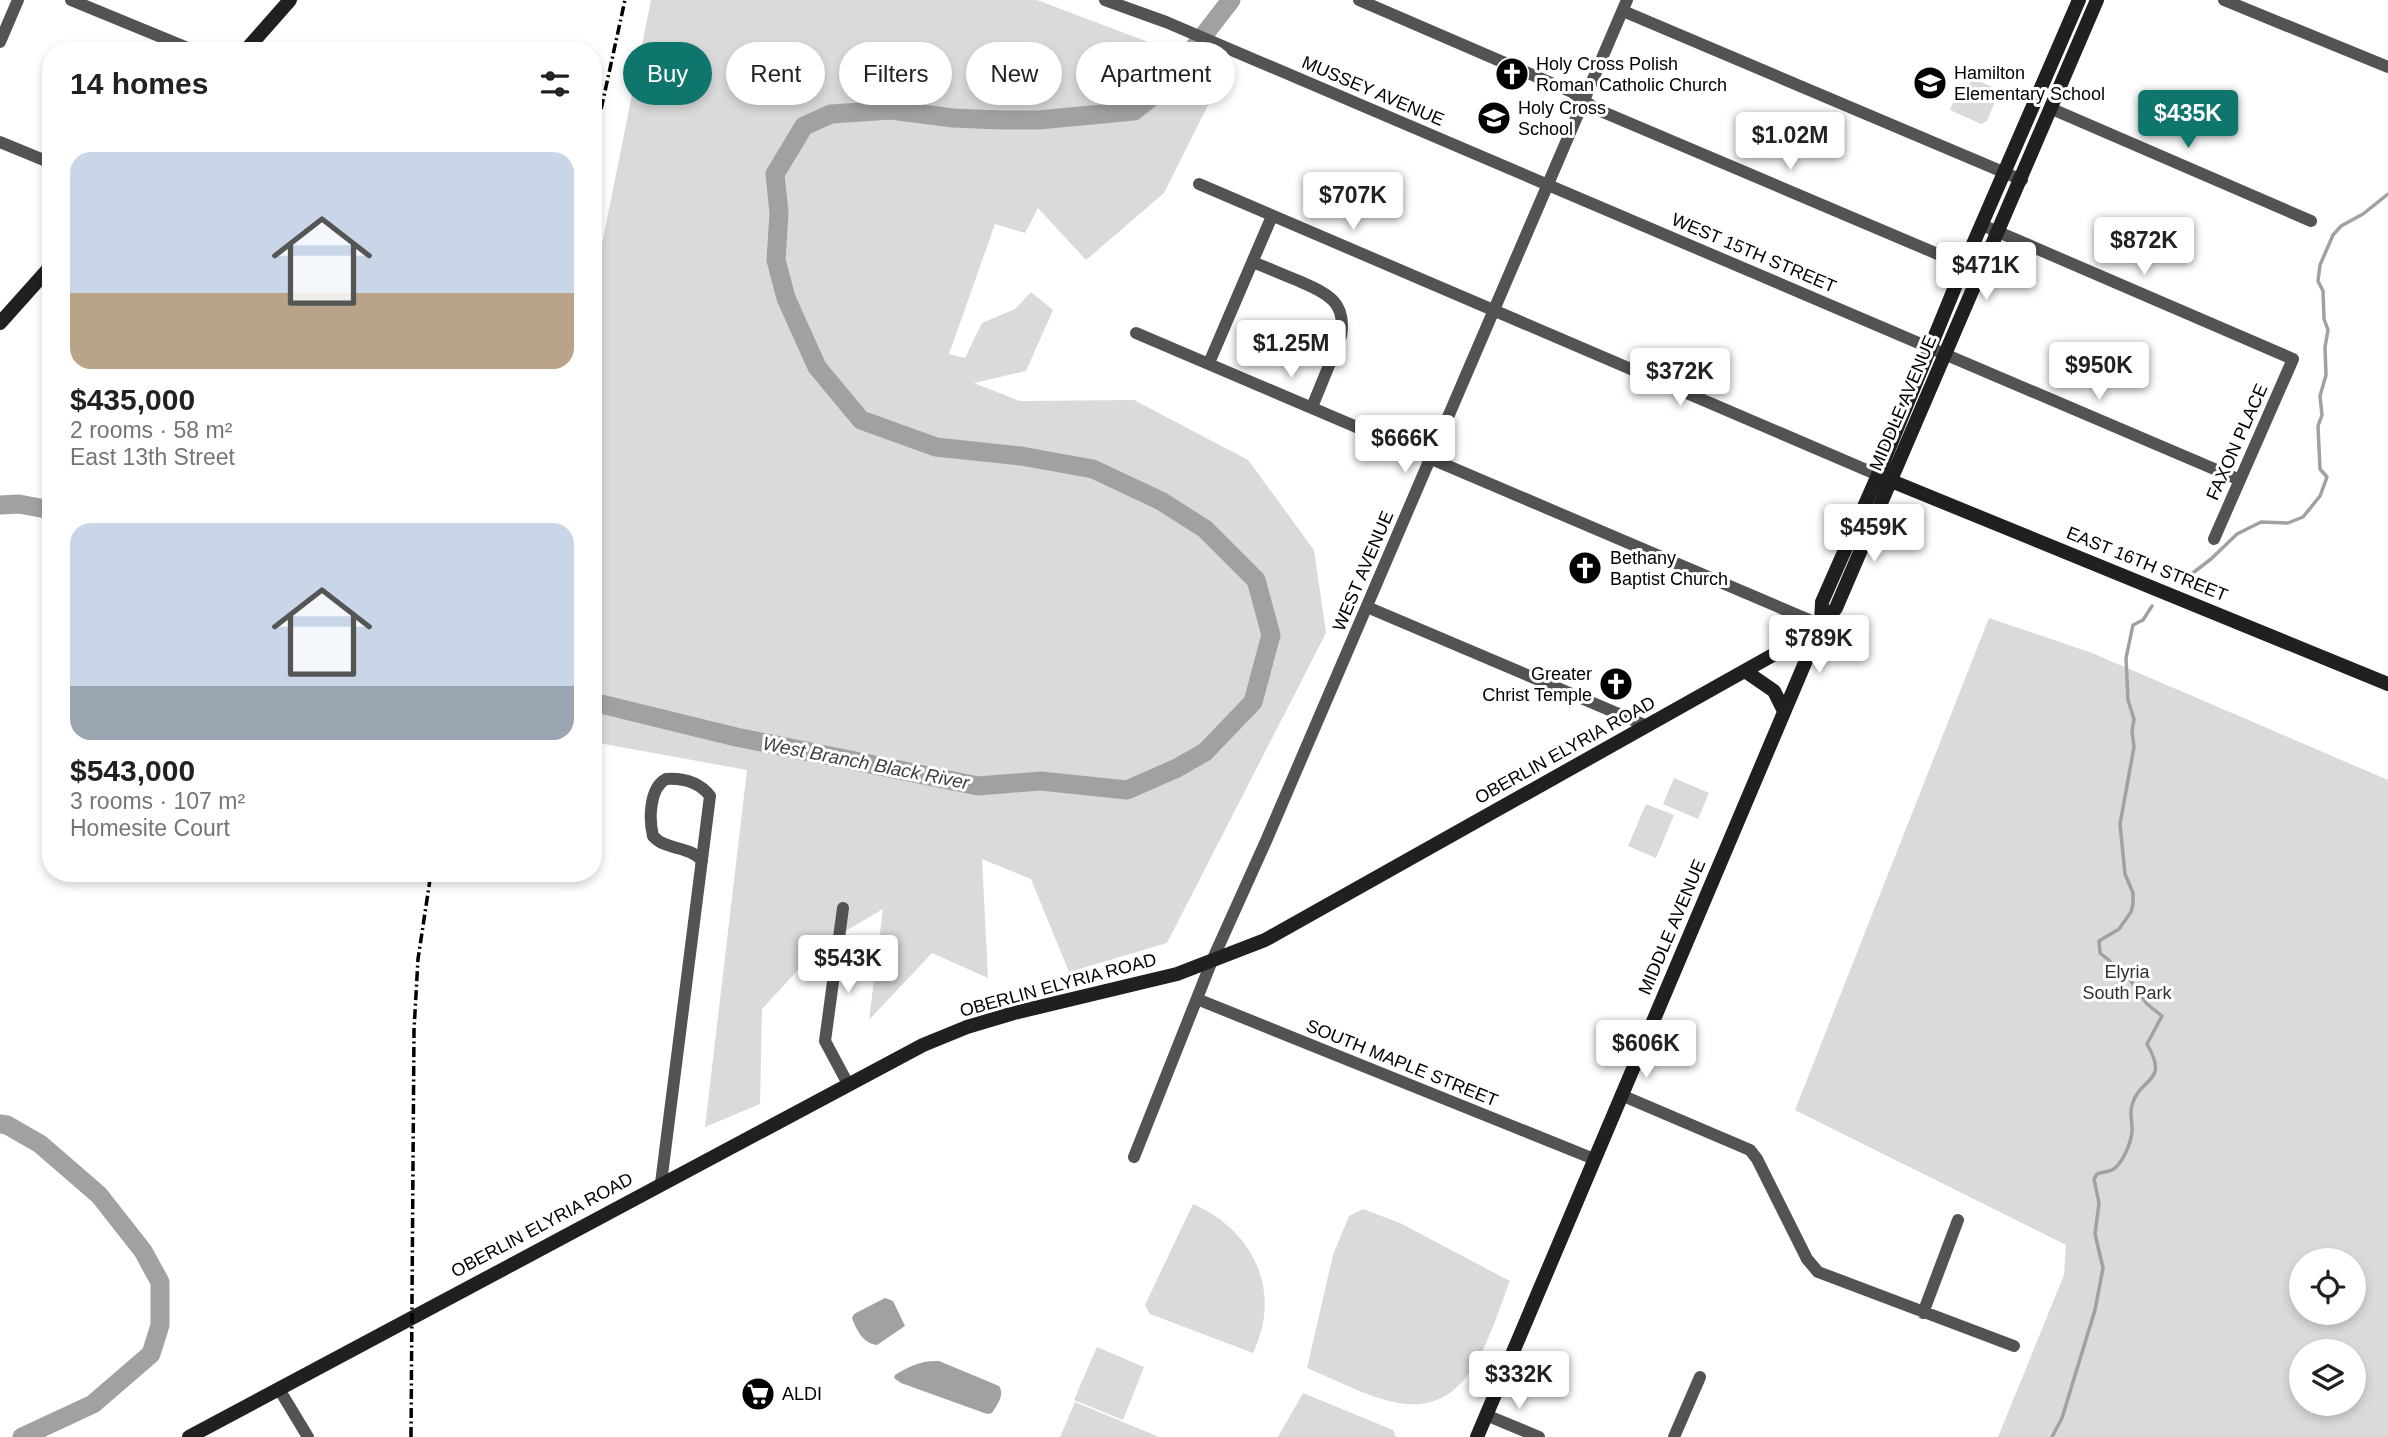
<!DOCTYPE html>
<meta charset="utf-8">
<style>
body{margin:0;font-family:Helvetica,sans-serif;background:#f6f6f6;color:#202124;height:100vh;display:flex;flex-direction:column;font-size:26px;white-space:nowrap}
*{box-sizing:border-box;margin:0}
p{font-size:23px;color:#757577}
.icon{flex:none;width:38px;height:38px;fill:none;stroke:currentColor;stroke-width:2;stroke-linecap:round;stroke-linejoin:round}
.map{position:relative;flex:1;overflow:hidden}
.drawer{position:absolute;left:42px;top:42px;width:560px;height:840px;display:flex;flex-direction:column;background:#fff;border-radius:28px;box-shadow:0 4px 10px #0003}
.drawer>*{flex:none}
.guide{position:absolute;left:623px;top:42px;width:665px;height:63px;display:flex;gap:14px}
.controls{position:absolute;left:2289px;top:1248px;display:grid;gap:14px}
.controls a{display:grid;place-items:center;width:77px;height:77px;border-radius:50%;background:#fff;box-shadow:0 4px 10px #0003;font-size:35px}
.price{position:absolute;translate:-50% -60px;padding:0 16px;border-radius:7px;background:#fff;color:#222;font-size:23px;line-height:46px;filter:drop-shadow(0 2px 4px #0008)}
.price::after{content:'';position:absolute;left:50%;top:42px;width:21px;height:16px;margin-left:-10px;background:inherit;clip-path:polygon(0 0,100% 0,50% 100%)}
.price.on{background:#0f766e;color:#fff}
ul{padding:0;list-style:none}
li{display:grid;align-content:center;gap:14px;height:371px;padding:0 28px}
li span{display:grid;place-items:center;height:217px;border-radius:21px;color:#555}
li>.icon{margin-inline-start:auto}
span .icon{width:126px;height:126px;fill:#fffc;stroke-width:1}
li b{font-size:30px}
h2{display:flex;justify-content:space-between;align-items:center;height:84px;padding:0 28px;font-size:30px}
.chip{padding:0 24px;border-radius:32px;background:#fff;box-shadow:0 4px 10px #0003;font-size:24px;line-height:63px}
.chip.on{background:#0f766e;color:#fff}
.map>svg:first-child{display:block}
.green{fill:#dadada;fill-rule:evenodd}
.water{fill:#a1a1a1}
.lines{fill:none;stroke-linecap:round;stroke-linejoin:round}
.stream{stroke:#a1a1a1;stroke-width:3.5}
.river{stroke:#a1a1a1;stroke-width:19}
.street{stroke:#535353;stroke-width:12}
.secondary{stroke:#202020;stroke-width:14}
.rail{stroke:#000;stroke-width:3.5;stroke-dasharray:10 3.5 2 3.5;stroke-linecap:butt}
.labels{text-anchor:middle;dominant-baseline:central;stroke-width:6;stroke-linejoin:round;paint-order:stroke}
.poi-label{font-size:18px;fill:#000;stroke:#fff;text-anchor:start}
.street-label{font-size:18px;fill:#000;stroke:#fff}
.park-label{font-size:18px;fill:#313131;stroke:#fff}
.water-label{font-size:19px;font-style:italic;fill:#424242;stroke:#fff}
</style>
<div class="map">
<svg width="2388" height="1437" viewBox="0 0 2388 1437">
<rect width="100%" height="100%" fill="#fff"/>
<path class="green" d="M651,0H1037L1225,71L1164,193L1086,260L1038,208L1025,233L995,224L949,354L965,358L982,323L1015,309L1031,292L1053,310L1026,371L974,383L1020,401L1134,400L1248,460L1314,550L1326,633L1167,943L1069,972L1031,879L982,859L988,978L932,953L869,1020L883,909L820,946L762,1009L760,1104L705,1127L747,770L593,742V289Z
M1972,78L1995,88L1998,94L1987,121L1981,124L1950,110L1955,97L1963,100Z
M1989,618L2092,653L2388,780V1437H1998L2064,1275L2066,1245L1795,1110ZM2301,1260H2354V1312H2301ZM2301,1351H2354V1404H2301Z
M1674,778L1709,793L1698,819L1663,804Z
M1646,804L1674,815L1656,858L1628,846Z
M1193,1204C1253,1230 1283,1291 1253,1353L1150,1314L1145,1305Z
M1363,1209L1400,1223L1510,1281C1489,1333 1472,1416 1398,1403C1367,1397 1336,1380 1307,1368L1333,1255L1349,1216Z
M1097,1347L1144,1367L1123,1420L1074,1400Z
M1303,1393L1393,1430L1396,1437H1278Z
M1075,1402L1159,1437H1060Z"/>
<path class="water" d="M885,1298L893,1301L905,1326L877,1345C863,1343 857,1331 852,1318L854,1314Z
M939,1361L999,1386C1005,1395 997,1405 992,1413L987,1414L901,1383L894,1378L895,1375C909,1366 922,1360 939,1361Z"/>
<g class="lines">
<path class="stream" d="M2185,579L2211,559L2237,534L2261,522L2288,523L2303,517L2320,496L2327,477L2320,469L2318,426L2322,415L2320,396L2326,375L2325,347L2328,330L2324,319L2323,291L2318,281L2320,265L2333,235L2341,226L2363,214L2388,194
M2110,961L2100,953L2099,941L2119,929L2131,912L2133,904V893L2125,874L2120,824L2134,747L2132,731L2134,719L2128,700L2126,658L2133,625L2143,620L2152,606
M2052,1437L2062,1418L2095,1310L2103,1268L2095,1234L2099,1203L2094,1179L2097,1174C2102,1172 2108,1172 2112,1170C2122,1165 2131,1143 2132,1132C2133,1124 2129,1114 2132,1105C2140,1076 2170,1084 2147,1044L2162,1016L2147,1004L2131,981L2121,972"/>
<path class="river" d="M0,505L19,504L51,510
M593,702L736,737L978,786L1041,781L1127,790L1177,768L1205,752L1253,702L1271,635L1256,580L1205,529L1161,501L1093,469L1021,456L936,447L861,420L817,367L786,298L776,260L779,213L775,174L804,126L831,114L891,110L953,118L1001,120H1038L1134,111L1163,88L1231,0
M0,1124L7,1125L40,1144L99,1195L143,1251L160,1282V1325L151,1354L93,1404L22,1437"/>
<path class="street" d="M71,0L195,51
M1105,0L1166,22L2240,480
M1359,0L1572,92L1596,109L1980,272
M2224,0L2388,67
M1623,11L2022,180
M0,42L18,0
M2052,109L2311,221
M0,142L51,163
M1199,184L1878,475
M1982,225L2293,359L2214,539
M1253,262C1268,268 1283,275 1299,281C1326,293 1347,301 1341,336L1312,407
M1136,333L1821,625
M1209,363L1272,216
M1367,607L1647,726
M843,908L825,1041L848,1084
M1197,999L1594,1159
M1621,1095L1750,1150L1757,1159L1807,1259L1818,1272L2014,1346
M1134,1157L1211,963L1266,841L1627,0
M661,1183L710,796C699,782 683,778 666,779C649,788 649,820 653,836C666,851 689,845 702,861
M1923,1313L1958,1220
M279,1389L308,1437
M1486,1415L1539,1437
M1674,1437L1700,1377"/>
<path class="secondary" d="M245,51L290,0
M0,323L51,266
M1884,478L2388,684
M1821,625L1822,602L1878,475L1964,265L2079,0
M1745,671L1774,691L1784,711
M189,1437L923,1045L967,1027L1014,1013L1177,974L1265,940L1798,641L1821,625
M1477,1437L1821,625L1836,608L2097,0"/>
<path class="rail" d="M593,146L625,0
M411,1437L414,1030L418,959L431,873"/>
</g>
<defs>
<symbol id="church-disc" viewBox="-11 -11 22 22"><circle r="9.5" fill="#000" stroke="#fff"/><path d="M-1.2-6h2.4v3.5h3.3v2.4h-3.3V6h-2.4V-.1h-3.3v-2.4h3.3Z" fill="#fff"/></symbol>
<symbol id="school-disc" viewBox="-11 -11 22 22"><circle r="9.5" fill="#000" stroke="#fff"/><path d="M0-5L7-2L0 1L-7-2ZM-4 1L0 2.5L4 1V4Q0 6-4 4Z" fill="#fff"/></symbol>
<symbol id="supermarket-disc" viewBox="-11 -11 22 22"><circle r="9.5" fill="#000" stroke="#fff"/><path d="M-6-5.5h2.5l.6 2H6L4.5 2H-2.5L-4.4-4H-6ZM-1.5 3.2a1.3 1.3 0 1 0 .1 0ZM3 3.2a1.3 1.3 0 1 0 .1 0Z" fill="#fff"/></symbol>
</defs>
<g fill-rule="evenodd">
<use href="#church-disc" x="1493" y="55" width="38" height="38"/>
<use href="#school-disc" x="1911" y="64" width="38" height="38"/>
<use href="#school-disc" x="1475" y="99" width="38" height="38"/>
<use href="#church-disc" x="1566" y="549" width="38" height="38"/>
<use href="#church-disc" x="1597" y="665" width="38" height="38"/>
<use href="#supermarket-disc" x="739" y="1375" width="38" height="38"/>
</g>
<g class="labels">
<g class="poi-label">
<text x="1536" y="64">Holy Cross Polish<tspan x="1536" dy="21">Roman Catholic Church</tspan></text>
<text x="1954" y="73">Hamilton<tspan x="1954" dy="21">Elementary School</tspan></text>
<text x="1518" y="108">Holy Cross<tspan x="1518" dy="21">School</tspan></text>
<text x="1610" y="558">Bethany<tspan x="1610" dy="21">Baptist Church</tspan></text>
<text x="1592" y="674" text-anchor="end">Greater<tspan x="1592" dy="21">Christ Temple</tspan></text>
<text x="782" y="1394">ALDI</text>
</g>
<g class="street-label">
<text transform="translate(1373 91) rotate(23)">MUSSEY AVENUE</text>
<text transform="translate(1754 253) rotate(23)">WEST 15TH STREET</text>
<text transform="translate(1903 403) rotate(-67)">MIDDLE AVENUE</text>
<text transform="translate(2237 442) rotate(-66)">FAXON PLACE</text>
<text transform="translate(2147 564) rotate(22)">EAST 16TH STREET</text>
<text transform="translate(1363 571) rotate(-67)">WEST AVENUE</text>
<text transform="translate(1565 750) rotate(-29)">OBERLIN ELYRIA ROAD</text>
<text transform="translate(1672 927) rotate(-67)">MIDDLE AVENUE</text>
<text transform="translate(1058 985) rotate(-15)">OBERLIN ELYRIA ROAD</text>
<text transform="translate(1402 1063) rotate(22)">SOUTH MAPLE STREET</text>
<text transform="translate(542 1225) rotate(-28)">OBERLIN ELYRIA ROAD</text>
</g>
<g class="park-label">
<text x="2127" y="972">Elyria<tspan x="2127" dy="21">South Park</tspan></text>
</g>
<g class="water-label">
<text transform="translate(866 763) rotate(11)">West Branch Black River</text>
</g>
</g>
</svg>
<div class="controls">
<a><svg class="icon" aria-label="locate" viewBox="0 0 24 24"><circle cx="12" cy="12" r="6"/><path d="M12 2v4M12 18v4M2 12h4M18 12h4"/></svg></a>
<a><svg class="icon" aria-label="layers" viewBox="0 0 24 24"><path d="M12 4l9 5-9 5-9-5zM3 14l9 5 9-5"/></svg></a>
</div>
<b class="price on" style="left:2188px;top:150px">$435K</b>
<b class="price" style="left:1790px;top:172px">$1.02M</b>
<b class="price" style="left:1353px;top:232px">$707K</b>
<b class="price" style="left:2144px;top:277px">$872K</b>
<b class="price" style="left:1986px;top:302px">$471K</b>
<b class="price" style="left:1291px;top:380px">$1.25M</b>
<b class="price" style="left:2099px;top:402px">$950K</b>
<b class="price" style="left:1680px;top:408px">$372K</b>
<b class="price" style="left:1405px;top:475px">$666K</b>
<b class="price" style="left:1874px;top:564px">$459K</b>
<b class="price" style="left:1819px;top:675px">$789K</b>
<b class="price" style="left:848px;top:995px">$543K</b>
<b class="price" style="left:1646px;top:1080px">$606K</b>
<b class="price" style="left:1519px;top:1411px">$332K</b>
<div class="guide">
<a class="chip on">Buy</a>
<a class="chip">Rent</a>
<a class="chip">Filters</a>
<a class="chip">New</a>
<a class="chip">Apartment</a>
</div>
<section class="drawer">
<h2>14 homes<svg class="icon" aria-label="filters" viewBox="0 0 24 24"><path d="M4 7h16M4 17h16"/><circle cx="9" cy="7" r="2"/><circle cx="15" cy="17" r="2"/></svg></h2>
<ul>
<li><span style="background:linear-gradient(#c9d6e8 65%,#b9a48a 0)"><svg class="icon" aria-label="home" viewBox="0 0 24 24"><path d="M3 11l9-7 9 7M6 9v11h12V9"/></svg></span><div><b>$435,000</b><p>2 rooms · 58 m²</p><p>East 13th Street</p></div></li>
<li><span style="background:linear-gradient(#c9d6e8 75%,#9aa5b1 0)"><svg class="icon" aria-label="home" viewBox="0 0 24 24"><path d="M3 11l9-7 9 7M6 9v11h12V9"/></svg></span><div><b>$543,000</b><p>3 rooms · 107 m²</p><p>Homesite Court</p></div></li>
</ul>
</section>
</div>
